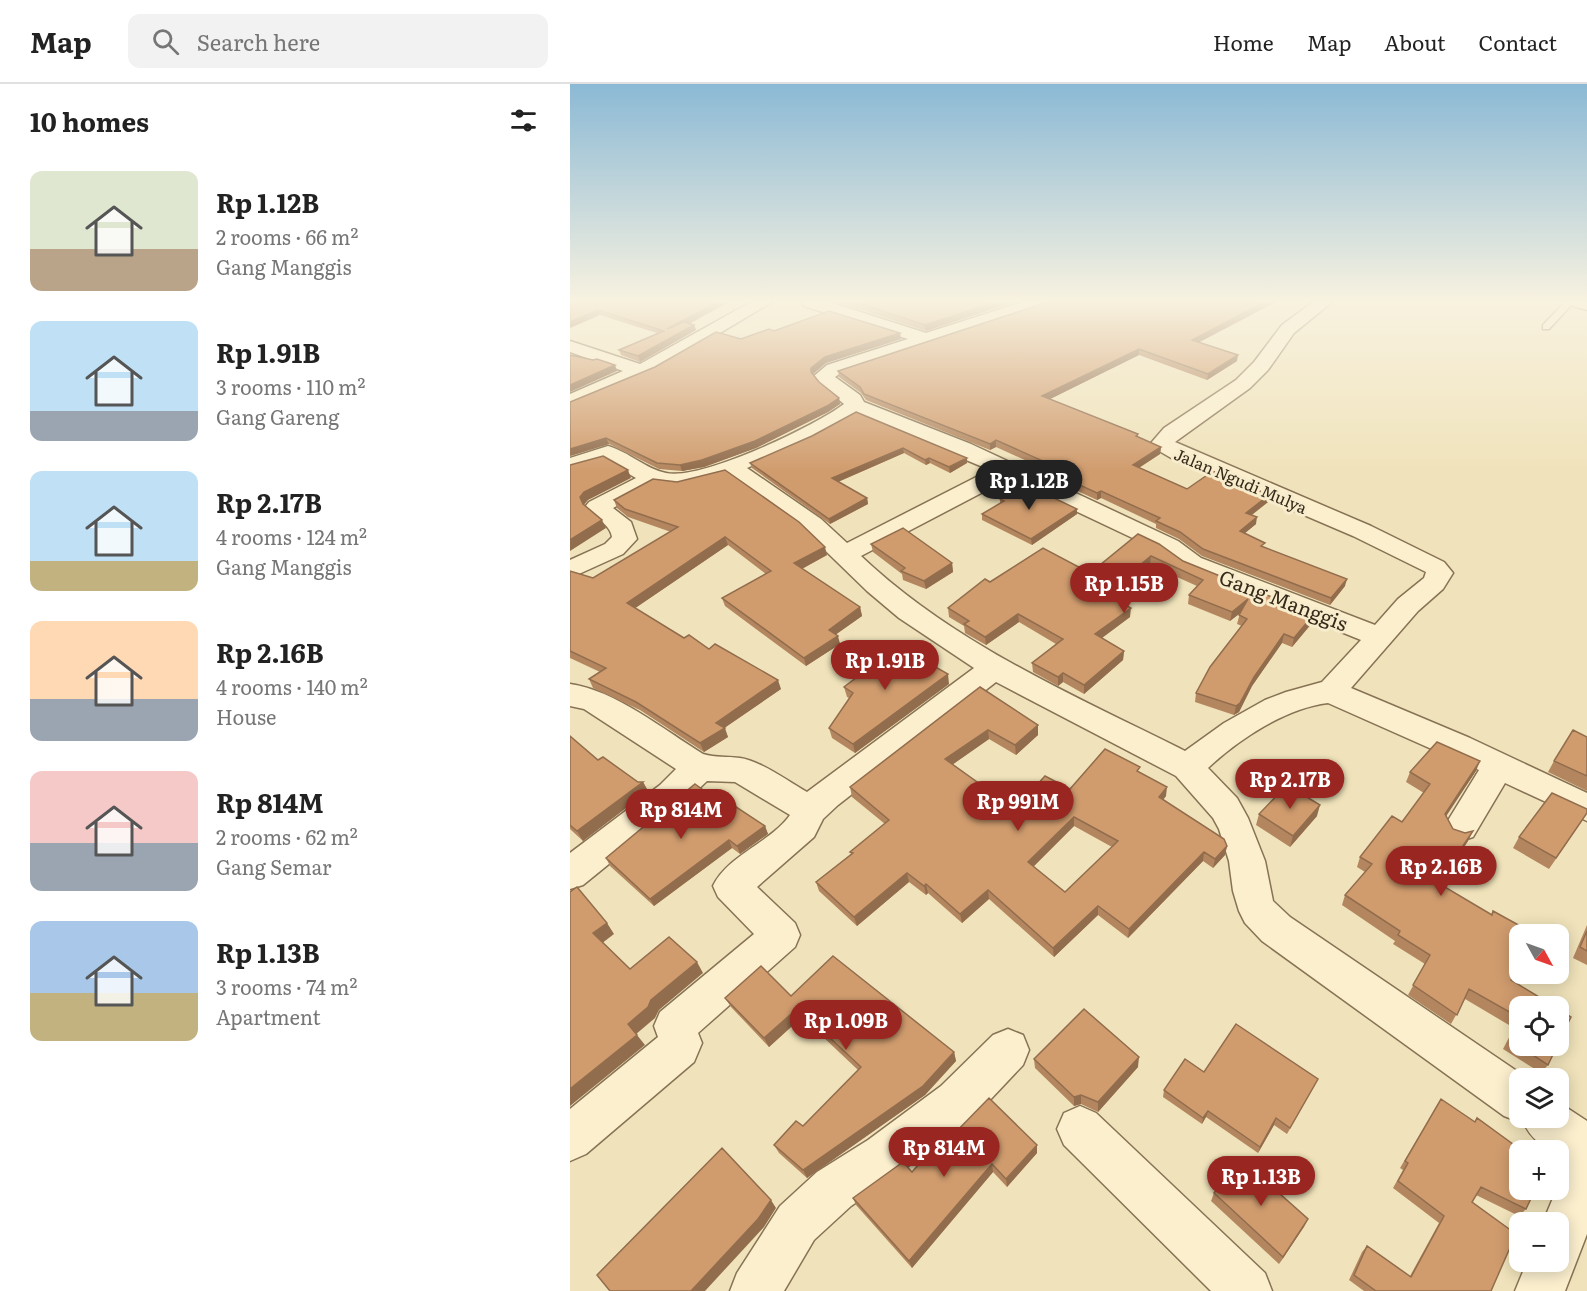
<!DOCTYPE html>
<meta charset="utf-8">
<style>
body{margin:0;font-family:Literata,serif;background:#f2f2f2;color:#222;height:100vh;display:flex;flex-direction:column;font-size:22px;white-space:nowrap}
*{box-sizing:border-box;margin:0}
p{font-size:20px;color:#767676}
.icon{flex:none;width:33px;height:33px;fill:none;stroke:currentColor;stroke-width:2;stroke-linecap:round;stroke-linejoin:round}
.map{position:relative;flex:1;overflow:hidden}
.side{display:flex;flex-direction:column;background:#fff;width:570px}
.side>*{flex:none}
.needle{width:39px;rotate:130deg}
.buttons{position:absolute;left:939px;top:840px;display:grid;gap:12px}
.buttons a{display:grid;place-items:center;width:60px;height:60px;border-radius:12px;background:#fff;box-shadow:0 3px 15px #0003;font-size:30px}
.price{position:absolute;translate:-50% -51px;padding:0 14px;border-radius:21px;background:#992621;color:#fff;font-size:20px;line-height:39px;filter:drop-shadow(0 2px 3px #0008)}
.price::after{content:'';position:absolute;left:50%;top:36px;width:18px;height:14px;margin-left:-9px;background:inherit;clip-path:polygon(0 0,100% 0,50% 100%)}
.price.selected{background:#222;color:#fff}
ul{padding:0;list-style:none}
li{display:flex;align-items:center;gap:18px;height:150px;padding:0 30px}
li span{display:grid;place-items:center;flex:none;width:168px;height:120px;border-radius:12px;color:#555}
li>.icon{margin-inline-start:auto}
span .icon{width:72px;height:72px;fill:#fffc;stroke-width:1}
li b{font-size:26px}
h2{display:flex;justify-content:space-between;align-items:center;height:72px;padding:0 30px;font-size:26px}
header{display:flex;align-items:center;gap:36px;box-sizing:border-box;height:84px;padding:0 30px;background:#fff;border-bottom:2px solid #e0e0e0}
header strong{font-size:28px}
nav{display:flex;gap:33px;margin-inline-start:auto;font-size:21px}
.search{width:420px;height:54px;background:#f2f2f2;display:flex;align-items:center;gap:15px;box-sizing:border-box;padding:0 21px;border-radius:12px;color:#767676;font-size:22px}
main{display:flex;flex:1;min-height:0}
.map>svg:first-child{display:block}
.lines{fill:none;stroke-linecap:round;stroke-linejoin:round}
.service-casing{stroke:#877254;stroke-width:3}
.minor-casing{stroke:#877254;stroke-width:3}
.secondary-casing{stroke:#695338;stroke-width:3}
.service{fill:#fbefce;fill-rule:evenodd}
.minor{fill:#fbefce;fill-rule:evenodd}
.secondary{fill:#fbefce;fill-rule:evenodd}
.wall{fill:#b3865f;fill-rule:evenodd}
.shaded-wall{fill:#926d4d}
.building{fill:#d09c6e;stroke:#926d4d;stroke-width:1.5;fill-rule:evenodd}
.labels{text-anchor:middle;dominant-baseline:central;stroke-width:6;stroke-linejoin:round;paint-order:stroke}
.far-street-label{font-size:16px;fill:#36291a;stroke:#f7eccb}
.street-label{font-size:20px;fill:#36291a;stroke:#f7eccb}
</style>
<header>
<strong>Map</strong>
<div class="search"><svg class="icon" aria-label="search" viewBox="0 0 24 24"><circle cx="10" cy="10" r="6"/><path d="M15 15l6 6"/></svg>Search here</div>
<nav><a>Home</a><a>Map</a><a>About</a><a>Contact</a></nav>
</header>
<main>
<section class="side">
<h2>10 homes<svg class="icon" aria-label="filters" viewBox="0 0 24 24"><path d="M4 7h16M4 17h16"/><circle cx="9" cy="7" r="2"/><circle cx="15" cy="17" r="2"/></svg></h2>
<ul>
<li><span style="background:linear-gradient(#dfe7d0 65%,#b9a48a 0)"><svg class="icon" aria-label="home" viewBox="0 0 24 24"><path d="M3 11l9-7 9 7M6 9v11h12V9"/></svg></span><div><b>Rp 1.12B</b><p>2 rooms · 66 m²</p><p>Gang Manggis</p></div></li>
<li><span style="background:linear-gradient(#bfe0f5 75%,#9aa5b1 0)"><svg class="icon" aria-label="home" viewBox="0 0 24 24"><path d="M3 11l9-7 9 7M6 9v11h12V9"/></svg></span><div><b>Rp 1.91B</b><p>3 rooms · 110 m²</p><p>Gang Gareng</p></div></li>
<li><span style="background:linear-gradient(#bfe0f5 75%,#c2b280 0)"><svg class="icon" aria-label="home" viewBox="0 0 24 24"><path d="M3 11l9-7 9 7M6 9v11h12V9"/></svg></span><div><b>Rp 2.17B</b><p>4 rooms · 124 m²</p><p>Gang Manggis</p></div></li>
<li><span style="background:linear-gradient(#ffd9b3 65%,#9aa5b1 0)"><svg class="icon" aria-label="home" viewBox="0 0 24 24"><path d="M3 11l9-7 9 7M6 9v11h12V9"/></svg></span><div><b>Rp 2.16B</b><p>4 rooms · 140 m²</p><p>House</p></div></li>
<li><span style="background:linear-gradient(#f6c9c9 60%,#9aa5b1 0)"><svg class="icon" aria-label="home" viewBox="0 0 24 24"><path d="M3 11l9-7 9 7M6 9v11h12V9"/></svg></span><div><b>Rp 814M</b><p>2 rooms · 62 m²</p><p>Gang Semar</p></div></li>
<li><span style="background:linear-gradient(#a9c7e8 60%,#c2b280 0)"><svg class="icon" aria-label="home" viewBox="0 0 24 24"><path d="M3 11l9-7 9 7M6 9v11h12V9"/></svg></span><div><b>Rp 1.13B</b><p>3 rooms · 74 m²</p><p>Apartment</p></div></li>
</ul>
</section>
<div class="map">
<svg width="1017" height="1207" viewBox="0 0 1017 1207">
<rect width="100%" height="100%" fill="#f0e3bb"/>
<g class="lines">
<defs>
<path id="service" d="M995,218H1004L979,245H973V241Z"/>
<path id="minor" d="M181,218H202L86,287L0,323V310L53,287L0,268V257L70,280Z
M232,218H259L356,249L453,218H480L478,222L271,289L265,293L290,311L294,318L401,360L608,457L631,474L805,541L828,515L854,494L856,488L783,452L603,375L584,364L581,359L594,344L666,296L684,278L712,241L743,218H762L724,249L698,286L680,304L605,358L801,442L874,478L883,489L873,505L848,527L781,604L900,654L1017,709V737L935,699L903,753L891,757L879,753L874,743L909,686L758,619C716,624 669,655 638,684L667,714L678,734L695,777L703,817L720,833L957,994H950V1034H988V1018L1017,1037V1150L995,1207H945L957,1178H988V1138H973L998,1078L988,1071V1066C972,1066 958,1050 953,1037L950,1038L934,1032L692,857L675,839L669,827L663,807L659,777L649,745L643,734L606,692L426,598L268,721L253,735L244,753L187,803L225,839L230,851L225,863L128,949L132,959L124,978L16,1070L0,1077V1025L88,953L84,942L90,928L184,850L148,813L143,802C158,771 200,759 220,731L165,698L137,697L114,719L13,801L0,805V769L90,701L106,685L14,625L0,622V600C45,606 94,646 133,670C146,674 157,672 170,674C191,677 219,698 237,708L404,584L329,534L297,507L233,445L158,392L109,404L86,401L43,424L61,438L67,455L53,470L0,494V476L35,460L42,453C40,439 23,434 15,423L19,418L66,394L36,377L0,388V374L38,362C59,368 76,385 96,389C131,397 245,342 274,320L252,302L244,292L257,281L338,255L234,222ZM287,330L420,386L277,459L251,435L177,384L242,355ZM438,395L590,467L613,484L791,556L752,598L716,608L695,616L654,639L615,667C501,610 384,560 291,472Z
M438,945L453,951L459,966L453,981L403,1034L330,1088L281,1122L244,1156L214,1207H160L167,1189L210,1122L247,1088L298,1056L371,1002L423,951Z
M510,1022L526,1029L695,1189L702,1207H641L494,1061L487,1045L494,1029Z"/>
<path id="secondary" d="M1001,218H1017V226L1003,222Z"/>
</defs>
<use href="#service" class="service-casing"/>
<use href="#minor" class="minor-casing"/>
<use href="#secondary" class="secondary-casing"/>
<use href="#service" class="service"/>
<use href="#minor" class="minor"/>
<use href="#secondary" class="secondary"/>
</g>
<path class="wall" d="M0,218L120,240L124,241L126,246L70,278L51,271L49,266L87,249L30,231Z
M267,218H444L356,247Z
M706,218L629,258L667,277L637,296L569,271L480,315L568,350V353L591,363L590,370L569,384L617,405L698,418L682,431L686,440L675,449L694,464L775,502L760,521L632,472L609,455L586,444V440L531,414L527,416L477,393V386L426,363L420,366L296,316L291,309L269,293L268,287Z
M204,247L331,255L256,279L243,290L249,298L269,314L270,320L258,328L186,364L134,383L112,387L89,385L39,360L0,372L171,255Z
M286,328L397,379L380,389L360,379L356,381L334,369L268,398L297,414L298,420L260,440L182,384L180,379L242,352Z
M430,415L507,425V430L462,461L412,436V430L430,419Z
M44,416L257,471L232,485L290,523L292,532L266,550L270,560L236,582L155,522L152,514L196,490L158,461L65,524L114,554L139,565L211,605L154,644L158,653L134,668L70,626L23,604L19,595L30,588L0,574V487L23,494L101,448L58,433L47,424Z
M568,450L613,477L742,539L722,563L712,559L682,602L669,628L664,631L625,618L626,609L672,542L667,540L670,529L660,537L618,520L619,511L627,502L580,481L541,513L560,533L532,554L554,567L553,576L514,610L493,598L488,602L463,588L462,579L486,560L449,538L416,561L395,549L394,542L379,533L378,524L420,498L520,489Z
M301,460L382,479L383,488L356,505L333,496L332,490L303,468Z
M360,580L379,600L285,669L262,654L259,644L279,614L277,613L274,603Z
M410,603L468,641V651L446,671L419,655L382,681L445,725L500,705L570,688L596,712L593,716L657,762L655,771L643,784L633,777L558,854L528,831L484,873L419,815L392,839L358,809L356,811L339,798L287,842L249,807L246,798L281,770L280,768L315,740L282,713L280,703ZM504,742L542,763L495,808L463,783Z
M0,652L28,676L68,698H73L78,707L13,757L0,745Z
M1017,653V707L978,688L984,677Z
M906,687L876,731L883,745L898,757L870,800L941,896L950,922V962L978,981L971,989L933,965L944,944L895,915L881,940L838,911L855,880L823,860L825,857L772,821L775,811L795,788L787,783L790,773L832,738L854,709L836,698L840,688Z
M147,716L195,742L198,750L170,770L162,764L84,822L40,782L36,774Z
M689,730L747,732L720,763L686,741Z
M1012,737L979,785L943,764L949,753Z
M1017,841V881L1003,874Z
M221,912L384,968L386,977L355,1011L237,1094L209,1069L204,1061L233,1042L288,986L232,933L199,963L161,923L155,914Z
M464,975L568,983L528,1028L511,1020L504,1022L465,984Z
M634,988L745,1001L717,1050L704,1041L688,1069L636,1033L632,1040L593,1013L594,1006Z
M871,1015L904,1038L907,1034L956,1125L949,1132L906,1111L902,1118L921,1207H794L779,1196L792,1168L797,1162L840,1192L869,1139L823,1104L833,1086L830,1084Z
M379,1055L467,1061V1069L437,1103L423,1088L342,1184L286,1121L283,1114L342,1088Z
M644,1109L738,1135L709,1180L641,1117Z"/>
<path class="shaded-wall" d="M148,218H159L99,251L97,245Z
M425,218H444L356,247L355,241Z
M695,218H706L622,262V256Z
M28,226L30,231L0,244V238Z
M124,241L126,246L70,278L68,272Z
M330,249L331,255L256,279L243,290L241,288V284L255,273Z
M569,265V271L472,319V312Z
M668,271L667,277L637,296L638,290Z
M45,281L47,287L0,308V301Z
M269,314L270,320L258,328L186,364L134,383L112,387L110,381Z
M36,354L39,360L0,372V365Z
M426,356V363L420,366V360Z
M591,363L590,370L562,388L563,381Z
M333,364L334,369L263,400L262,394Z
M359,374L360,379L356,381L355,376Z
M397,374V379L380,389L379,383Z
M58,386L61,394L18,416L13,422L10,413L14,408Z
M531,407V414L527,416V409Z
M699,411L698,418L675,436L676,429Z
M297,414L298,420L260,440L259,435Z
M507,425V430L462,461L461,455Z
M687,433L686,440L669,454L670,447Z
M32,436L36,444L0,467V456Z
M155,453L158,461L61,527L57,519Z
M255,463L257,471L226,488L224,479Z
M581,472L580,481L535,519V510Z
M382,479L383,488L356,505L354,497Z
M777,495L775,502L760,521L761,514Z
M678,515L677,524L660,537L662,528Z
M290,523L292,532L261,554L259,546Z
M561,524L560,533L525,559V550Z
M448,530L449,538L416,561L415,553Z
M744,530L742,539L722,563L724,554Z
M714,550L712,559L682,602L669,628L664,631L666,622L684,593Z
M268,552L270,560L236,582L234,574Z
M554,567L553,576L514,610V601Z
M359,572L360,582L353,576Z
M493,589V598L488,602V593Z
M378,590L379,600L285,669L283,660Z
M208,596L211,605L150,647L146,639Z
M468,641V651L446,671L445,661Z
M155,644L158,653L134,668L130,659Z
M418,646L419,655L376,685L375,675Z
M910,677L906,687L871,740L875,730Z
M73,698L78,707L13,757L7,747Z
M597,703L596,712L588,722L589,713Z
M750,721L747,732L720,763L723,752Z
M504,733V742L459,787L458,778Z
M195,742L198,750L170,770L167,762Z
M903,747L898,757L864,809L868,799Z
M159,756L162,764L84,822L80,815Z
M657,762L655,771L643,784L645,775Z
M634,768L633,777L558,854L559,845Z
M337,789L339,798L287,842L284,833Z
M356,800L358,809L356,811L354,802Z
M418,806L419,815L392,839L390,830Z
M528,822V831L484,873L483,864Z
M37,839L44,850L31,860L23,849Z
M127,878L133,889L89,926L85,934L65,951L58,940L81,916Z
M228,924L232,933L199,963L194,954Z
M67,951L75,961L0,1022V1005Z
M384,968L386,977L355,1011L237,1094L233,1086Z
M569,973L568,983L528,1028V1018Z
M511,1011V1020L504,1022V1013Z
M638,1027L636,1033L632,1040L633,1034Z
M706,1034L704,1041L688,1069L690,1063Z
M467,1061V1069L437,1103L436,1095Z
M422,1080L423,1088L342,1184L339,1177Z
M201,1116L206,1124L194,1143L135,1207H121Z
M738,1135L734,1143L709,1180L713,1173Z"/>
<path class="building" d="M0,218H148L97,245L114,238L124,241L68,272L49,266L94,247L28,226L0,238Z
M285,218H425L355,241Z
M478,218H695L622,256L668,271L638,290L569,265L472,312L568,350L566,352L591,363L563,381L617,405L643,387L699,411L676,429L687,433L670,447L695,459L691,462L777,495L761,514L633,465L610,448L586,437L590,434L531,407L527,409L477,386L484,382L426,356L420,360L294,310L290,303L268,287Z
M259,227L330,249L255,273L241,284V288L249,298L269,314L257,322L185,357L132,376L110,381L87,379L36,354L0,365V318L85,283L146,248L171,255L199,245L204,247Z
M0,271L23,276L27,275L45,281L0,301Z
M286,328L397,374L379,383L359,374L355,376L333,364L262,394L297,414L259,435L180,379L242,352Z
M33,372L58,386L14,408L10,413L13,420L32,436L0,456V381Z
M155,386L229,438L255,463L224,479L290,523L259,546L268,552L234,574L152,514L201,487L155,453L57,519L114,554L119,551L139,565L145,560L208,596L146,639L155,644L130,659L66,618L19,595L36,584L0,567V487L23,494L108,443L55,425L44,416L83,395L107,398Z
M455,400L507,425L461,455L412,430L434,417L430,415Z
M333,444L382,479L354,497L331,487L335,484L301,460Z
M568,450L589,460L613,477L744,530L724,554L714,550L684,593L670,619L666,622L626,609L640,583L677,535L669,531L678,515L662,528L619,511L633,496L581,472L535,510L561,524L525,550L554,567L514,601L493,589L488,593L462,579L493,555L448,530L415,553L394,540L399,537L378,524L415,495L420,498L473,464L520,489Z
M332,559L359,572L353,576L378,590L283,660L259,644L283,609L274,603Z
M410,603L468,641L445,661L418,646L375,675L445,725L475,692L500,705L535,665L570,683L567,687L597,703L589,713L654,755L657,762L645,775L634,768L559,845L528,822L483,864L418,806L390,830L356,800L354,802L337,789L284,833L246,798L283,769L280,768L319,736L280,703ZM504,733L548,757L495,808L458,778Z
M1003,646L1017,653V692L984,677Z
M0,652L28,676L33,673L68,698H73L7,747L0,741Z
M867,658L910,677L875,730L883,745L895,749L903,747L868,799L922,831L923,827L963,849L962,850H950V877L941,896L984,922H950V934L899,905L887,931L843,901L860,871L828,851L830,847L775,811L802,780L790,773L822,732L832,738L860,700L840,688Z
M125,700L147,716L151,713L195,742L167,762L159,756L80,815L36,774Z
M717,701L750,721L723,752L689,730Z
M982,709L1017,725V729L986,774L949,753Z
M7,803L37,839L23,849L60,885L99,853L127,878L81,916L78,923L58,940L67,951L0,1005V808Z
M1017,847V867L1010,863Z
M263,872L384,968L353,1002L233,1086L204,1061L226,1037L233,1042L291,983L228,924L194,954L155,914L191,882L221,912Z
M514,925L569,973L528,1018L511,1011L504,1013L464,975Z
M988,925L1001,933L988,959Z
M950,937V962H987L978,981L940,956Z
M666,940L748,995L720,1044L706,1034L690,1063L638,1027L633,1034L594,1006L615,975L634,988Z
M419,1014L467,1061L436,1095L422,1080L339,1177L283,1114L333,1078L342,1088L374,1051L379,1055Z
M871,1015L905,1038L907,1034L951,1066H950V1106H965L956,1125L911,1103L902,1118L946,1150L921,1207H806L784,1191L797,1162L841,1193L874,1132L828,1097L838,1079L835,1077Z
M152,1064L201,1116L188,1135L121,1207H40L27,1191Z
M670,1074L738,1135L713,1173L644,1109Z"/>
<linearGradient id="sky" x2="0" y2="1"><stop stop-color="#8bb9d5"/><stop offset="0.56" stop-color="#f8f2e0"/><stop offset="1" stop-color="#f8f2e0" stop-opacity="0"/></linearGradient>
<rect width="1017" height="387" fill="url(#sky)"/>
<g class="labels">
<g class="far-street-label">
<text transform="translate(671 396) rotate(23)">Jalan Ngudi Mulya</text>
</g>
<g class="street-label">
<text transform="translate(714 515) rotate(21)">Gang Manggis</text>
</g>
</g>
</svg>
<div class="buttons">
<a><svg class="needle" viewBox="-14 -14 28 28"><path d="M0-13l5 13h-10z" fill="#e53935"/><path d="M0 13l5-13h-10z" fill="#767676"/></svg></a>
<a><svg class="icon" aria-label="locate" viewBox="0 0 24 24"><circle cx="12" cy="12" r="6"/><path d="M12 2v4M12 18v4M2 12h4M18 12h4"/></svg></a>
<a><svg class="icon" aria-label="layers" viewBox="0 0 24 24"><path d="M12 4l9 5-9 5-9-5zM3 14l9 5 9-5"/></svg></a>
<a>+</a>
<a>−</a>
</div>
<b class="price selected" style="left:459px;top:427px">Rp 1.12B</b>
<b class="price" style="left:554px;top:530px">Rp 1.15B</b>
<b class="price" style="left:315px;top:607px">Rp 1.91B</b>
<b class="price" style="left:720px;top:726px">Rp 2.17B</b>
<b class="price" style="left:448px;top:748px">Rp 991M</b>
<b class="price" style="left:111px;top:756px">Rp 814M</b>
<b class="price" style="left:871px;top:813px">Rp 2.16B</b>
<b class="price" style="left:276px;top:967px">Rp 1.09B</b>
<b class="price" style="left:374px;top:1094px">Rp 814M</b>
<b class="price" style="left:691px;top:1123px">Rp 1.13B</b>
</div>
</main>
